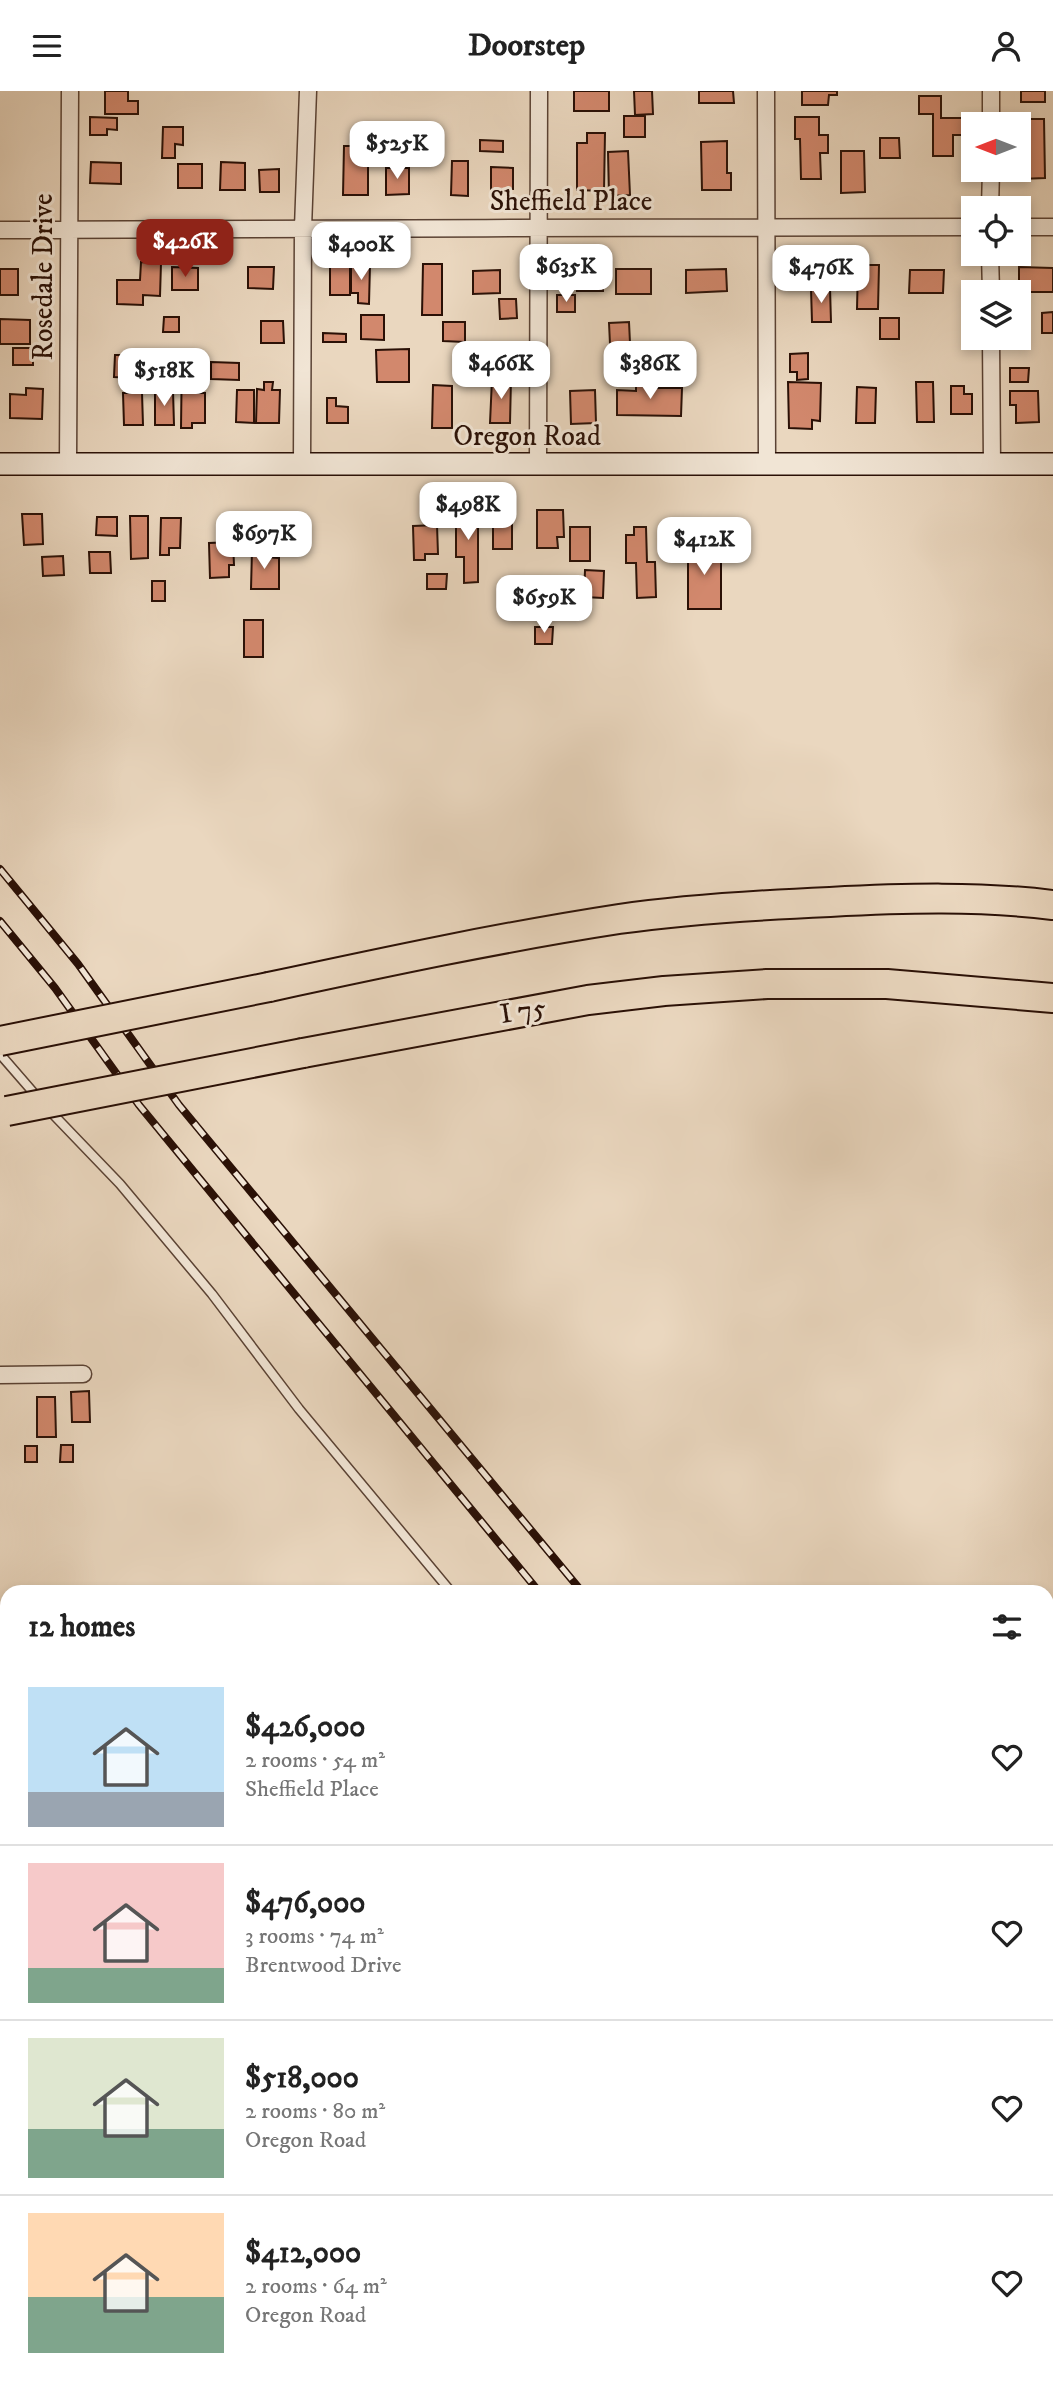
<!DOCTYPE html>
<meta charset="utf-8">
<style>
body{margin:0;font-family:"IM FELL DW Pica",serif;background:#f6f6f6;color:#222;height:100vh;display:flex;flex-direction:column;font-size:26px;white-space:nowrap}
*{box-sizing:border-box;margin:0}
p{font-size:23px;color:#767676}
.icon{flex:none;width:38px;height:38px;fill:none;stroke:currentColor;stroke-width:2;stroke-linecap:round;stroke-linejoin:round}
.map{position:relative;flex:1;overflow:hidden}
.panel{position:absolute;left:0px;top:1494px;width:1054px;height:800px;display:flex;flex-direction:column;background:#fff;border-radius:21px 21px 0 0;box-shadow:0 4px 10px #0003}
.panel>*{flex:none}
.needle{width:46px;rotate:270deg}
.controls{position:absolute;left:961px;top:21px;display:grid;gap:14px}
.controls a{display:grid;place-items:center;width:70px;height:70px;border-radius:0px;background:#fff;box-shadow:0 4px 10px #0003;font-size:35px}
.price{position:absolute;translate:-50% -60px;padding:0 16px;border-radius:14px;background:#fff;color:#222;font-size:23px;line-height:46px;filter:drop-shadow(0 2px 4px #0008)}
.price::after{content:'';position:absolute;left:50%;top:42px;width:21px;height:16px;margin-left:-10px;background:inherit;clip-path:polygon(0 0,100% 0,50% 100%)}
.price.selected{background:#8f2418;color:#fff}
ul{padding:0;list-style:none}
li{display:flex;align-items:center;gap:21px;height:175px;padding:0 28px}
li+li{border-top:2px solid #e0e0e0}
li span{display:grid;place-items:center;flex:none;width:196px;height:140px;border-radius:0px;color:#555}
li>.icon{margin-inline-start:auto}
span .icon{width:84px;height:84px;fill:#fffc;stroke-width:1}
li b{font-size:30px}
h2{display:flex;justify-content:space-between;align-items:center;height:84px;padding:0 28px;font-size:30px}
header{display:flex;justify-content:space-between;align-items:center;height:91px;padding:0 28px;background:#fff;font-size:32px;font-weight:700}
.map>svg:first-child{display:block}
.building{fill:#d2886d;stroke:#2a1006;stroke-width:2}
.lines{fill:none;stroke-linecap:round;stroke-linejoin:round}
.lane-casing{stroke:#5a4234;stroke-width:11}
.street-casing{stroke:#5a4234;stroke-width:19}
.secondary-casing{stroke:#2a1006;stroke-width:24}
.highway-casing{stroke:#2a1006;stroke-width:32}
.lane{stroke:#f1e5d5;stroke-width:8}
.street{stroke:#f1e5d5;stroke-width:16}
.secondary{stroke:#f1e5d5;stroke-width:21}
.highway{stroke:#ead7bf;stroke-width:28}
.rail-casing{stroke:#2a1006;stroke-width:8}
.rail{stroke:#f1e5d5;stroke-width:5;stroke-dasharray:16;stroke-linecap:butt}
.highway-bridge-casing{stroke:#2a1006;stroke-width:32;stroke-linecap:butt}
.highway-bridge{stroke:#ead7bf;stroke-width:28}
.labels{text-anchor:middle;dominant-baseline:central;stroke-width:6;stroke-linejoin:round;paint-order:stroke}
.street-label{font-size:28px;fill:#2a1006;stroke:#f1e5d5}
</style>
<header><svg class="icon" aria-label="menu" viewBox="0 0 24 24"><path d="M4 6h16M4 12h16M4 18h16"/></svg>Doorstep<svg class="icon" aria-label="person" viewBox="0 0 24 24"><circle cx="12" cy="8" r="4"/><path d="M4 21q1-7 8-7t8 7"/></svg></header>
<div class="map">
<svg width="1053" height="2293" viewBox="0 0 1053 2293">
<rect width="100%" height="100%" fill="#ead7bf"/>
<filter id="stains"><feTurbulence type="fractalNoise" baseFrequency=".00286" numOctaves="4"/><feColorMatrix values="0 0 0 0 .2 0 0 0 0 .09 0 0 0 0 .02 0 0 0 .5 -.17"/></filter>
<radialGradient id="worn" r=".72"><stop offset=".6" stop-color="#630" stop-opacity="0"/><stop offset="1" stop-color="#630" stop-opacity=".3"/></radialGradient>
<path class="building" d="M105,0H128V10H138V23H105Z
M574,0H609V20H574Z
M634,0H652L653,23L635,24Z
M699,0H733L734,12H699Z
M802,0H837V4H829L828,14H802Z
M1021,0H1045V11H1021Z
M919,5H941V27H964V44H953V65H933V23H919Z
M624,25H645V46H624Z
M90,26L117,27V39L107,38V44H90Z
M795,26H819V44H828V62H820L821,88H801L800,48H795Z
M1024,28H1044L1045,87L1020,88V56H1025Z
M393,31L394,46H375V32Z
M163,36H183V54L175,53V67H162Z
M587,42H605L604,100L577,99V52H587Z
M880,47H899L900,67H880Z
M480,49L503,50V61L480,60Z
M727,50V82H731V99H702L701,51Z
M344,55H368V104H343Z
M628,60L630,104L609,105L608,61Z
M841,60H864L865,101L841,102Z
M452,70H468V105L451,104Z
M91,71L121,72V93L90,92Z
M221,71L245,72V99H220Z
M178,73H202V97H178Z
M491,76L513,77V98H491Z
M386,77H409V103L386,104Z
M279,78V101H260L259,79Z
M141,171L161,172L160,205L143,204V214L117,213V189H140Z
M330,173H350V204H330Z
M351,173H370L369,213L358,212V202H351Z
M423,173H442V224H422Z
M858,174H879L878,218H857Z
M172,176L198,177V199H172Z
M248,176H274L273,198L248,197Z
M1019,176L1053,177V201H1019Z
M0,178H18V204H0Z
M616,178H651V203H616Z
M726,178L727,200L686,202V179Z
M500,179V202L473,203V180Z
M576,179H602L603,200H577Z
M910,179H944L943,202H909Z
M811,197H830L831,231H812Z
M557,204H575V221H557Z
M499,208H516L517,227L500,228Z
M1018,213H1030V250H1010V247H1018Z
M1053,221V242H1042V222Z
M361,224H384V249L361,248Z
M164,226H179V241H163Z
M880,227H899V248H880Z
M0,228L30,229V253H0Z
M261,230H283L284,252H261Z
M443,231H465V251L443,250Z
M629,231L630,252L610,253L609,232Z
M323,242L346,243V251H323Z
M13,257H33V274H13Z
M409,258V291H377L376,259Z
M182,260H190L189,302H205V332H192V337H181Z
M808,262V288L797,289V281H790V263Z
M115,264H135V287L114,286Z
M211,271L239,272V289L211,288Z
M1010,277H1029L1028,291H1010Z
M492,288H511L510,332H490Z
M264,291H273L272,299H280L279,332H256L257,298L264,299Z
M788,291L821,292L820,330L812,329V338L789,337Z
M916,291H933L934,331H917Z
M636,292H652V297H682L681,325L617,324V299L636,300Z
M433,294L452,295V337H432Z
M951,295H964V303H972V323H951Z
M857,296L876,297L875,332H856Z
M26,297L43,298L42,328L10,327V303L26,304Z
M237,299H254V332L236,331Z
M595,299L596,332L571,333L570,300Z
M173,300L174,334H155V301Z
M1010,300H1038L1039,331L1016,332V314H1010Z
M123,302H142L143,334H124Z
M327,307H336V315L348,316V332H327Z
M493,417H512V458H493Z
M456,418H478V491L464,492V466H456Z
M537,419H563L564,446H557L558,457H537Z
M22,423H42L43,453L24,454Z
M130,425H148V467L131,468Z
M97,426H117V445L96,444Z
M161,427H181L180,457H169V464H160Z
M437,434L438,463H425V469H414L413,435Z
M570,436H590V470H570Z
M634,436H646L647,471H655L656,506L637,507L636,472H626V444H634Z
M233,451L234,474H229V486L210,487L209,452Z
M688,454H721V518H688Z
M252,459H265V466L279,467V498H251Z
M89,461H110L111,482H90Z
M63,465L64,484L43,485L42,466Z
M585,479L604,480L603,507L584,506Z
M427,483H447L446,498H427Z
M152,490H165V510H152Z
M244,529H263V566H244Z
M535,536H553L552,553H535Z
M89,1300L90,1331H72L71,1301Z
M37,1306H55L56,1346H37Z
M61,1354H73V1371H60Z
M25,1355H37V1371H25Z"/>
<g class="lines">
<defs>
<path id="lane" d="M0,963L39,1008
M48,1018L120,1093L212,1203L299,1318L452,1502
M1046,2219L1053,2226"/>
<path id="street" d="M766,0L767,374
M991,33V0
M990,117L991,79
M1018,136H1053
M0,139C324,137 649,137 973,136
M990,163L991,201
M991,247L992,373
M302,371L303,137L308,0
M68,373L70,0
M538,373L539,0
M0,1284L83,1283"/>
<path id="secondary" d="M0,373H1053"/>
<path id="highway" d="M269,896C385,871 502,846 619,828C689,818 760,814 830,811C905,807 979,805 1053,814
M303,962L588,909L664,900L767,893H887L1053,907"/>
</defs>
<use href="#lane" class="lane-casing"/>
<use href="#street" class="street-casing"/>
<use href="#secondary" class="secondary-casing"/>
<use href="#highway" class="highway-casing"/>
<use href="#lane" class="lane"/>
<use href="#street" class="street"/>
<use href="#secondary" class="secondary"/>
<use href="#highway" class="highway"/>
<defs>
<path id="rail" d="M0,778L78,873L179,1014L583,1502
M0,830L55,897L139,1014L540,1502
M1046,2082L1053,2090
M1046,2115L1053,2123"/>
</defs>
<use href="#rail" class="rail-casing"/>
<use href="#rail" class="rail"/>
<defs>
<path id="highway-bridge" d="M0,950L269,896
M7,1020L303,962"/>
</defs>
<use href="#highway-bridge" class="highway-bridge-casing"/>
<use href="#highway-bridge" class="highway-bridge"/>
</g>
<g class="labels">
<g class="street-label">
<text x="571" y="110">Sheffield Place</text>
<text transform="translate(43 186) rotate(-90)">Rosedale Drive</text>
<text x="527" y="345">Oregon Road</text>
<text transform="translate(523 920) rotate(-10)">I 75</text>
</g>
</g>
<rect width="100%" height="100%" filter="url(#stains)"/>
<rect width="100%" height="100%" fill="url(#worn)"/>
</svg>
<div class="controls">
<a><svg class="needle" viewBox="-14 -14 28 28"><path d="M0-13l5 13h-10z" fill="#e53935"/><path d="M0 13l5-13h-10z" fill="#767676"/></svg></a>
<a><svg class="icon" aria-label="locate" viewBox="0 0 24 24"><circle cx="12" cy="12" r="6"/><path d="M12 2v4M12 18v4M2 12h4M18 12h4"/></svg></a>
<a><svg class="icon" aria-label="layers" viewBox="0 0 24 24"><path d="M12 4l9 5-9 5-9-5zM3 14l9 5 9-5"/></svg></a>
</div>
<b class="price" style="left:397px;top:90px">$525K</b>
<b class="price selected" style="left:185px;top:188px">$426K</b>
<b class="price" style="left:361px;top:191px">$400K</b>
<b class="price" style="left:566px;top:213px">$635K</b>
<b class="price" style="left:821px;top:214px">$476K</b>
<b class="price" style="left:501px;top:310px">$466K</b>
<b class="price" style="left:650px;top:310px">$386K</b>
<b class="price" style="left:164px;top:317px">$518K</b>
<b class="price" style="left:468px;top:451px">$498K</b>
<b class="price" style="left:264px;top:480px">$697K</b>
<b class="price" style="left:704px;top:486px">$412K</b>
<b class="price" style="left:544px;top:544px">$659K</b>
<section class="panel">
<h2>12 homes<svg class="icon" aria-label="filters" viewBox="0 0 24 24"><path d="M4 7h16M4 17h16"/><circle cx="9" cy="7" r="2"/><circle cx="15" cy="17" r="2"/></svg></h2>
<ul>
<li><span style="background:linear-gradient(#bfe0f5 75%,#9aa5b1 0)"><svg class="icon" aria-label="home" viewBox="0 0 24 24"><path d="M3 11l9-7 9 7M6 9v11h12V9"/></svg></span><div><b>$426,000</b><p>2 rooms · 54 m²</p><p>Sheffield Place</p></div><svg class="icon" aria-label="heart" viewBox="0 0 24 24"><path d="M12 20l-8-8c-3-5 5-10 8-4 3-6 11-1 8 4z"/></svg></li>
<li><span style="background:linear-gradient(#f6c9c9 75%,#7fa58c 0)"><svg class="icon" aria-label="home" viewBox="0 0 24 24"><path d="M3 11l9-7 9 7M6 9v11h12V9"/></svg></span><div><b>$476,000</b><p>3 rooms · 74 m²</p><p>Brentwood Drive</p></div><svg class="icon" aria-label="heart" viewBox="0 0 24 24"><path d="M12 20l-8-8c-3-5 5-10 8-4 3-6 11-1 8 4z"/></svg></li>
<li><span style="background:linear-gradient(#dfe7d0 65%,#7fa58c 0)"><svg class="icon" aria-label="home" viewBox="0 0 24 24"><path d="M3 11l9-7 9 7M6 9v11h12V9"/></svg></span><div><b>$518,000</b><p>2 rooms · 80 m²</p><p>Oregon Road</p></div><svg class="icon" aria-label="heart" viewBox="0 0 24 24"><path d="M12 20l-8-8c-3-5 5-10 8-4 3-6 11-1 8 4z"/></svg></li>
<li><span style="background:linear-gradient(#ffd9b3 60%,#7fa58c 0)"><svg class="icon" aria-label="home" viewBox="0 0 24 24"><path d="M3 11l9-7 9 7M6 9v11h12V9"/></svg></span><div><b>$412,000</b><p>2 rooms · 64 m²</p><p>Oregon Road</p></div><svg class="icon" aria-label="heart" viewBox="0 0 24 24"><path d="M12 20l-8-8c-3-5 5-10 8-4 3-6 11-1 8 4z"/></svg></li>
</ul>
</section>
</div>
